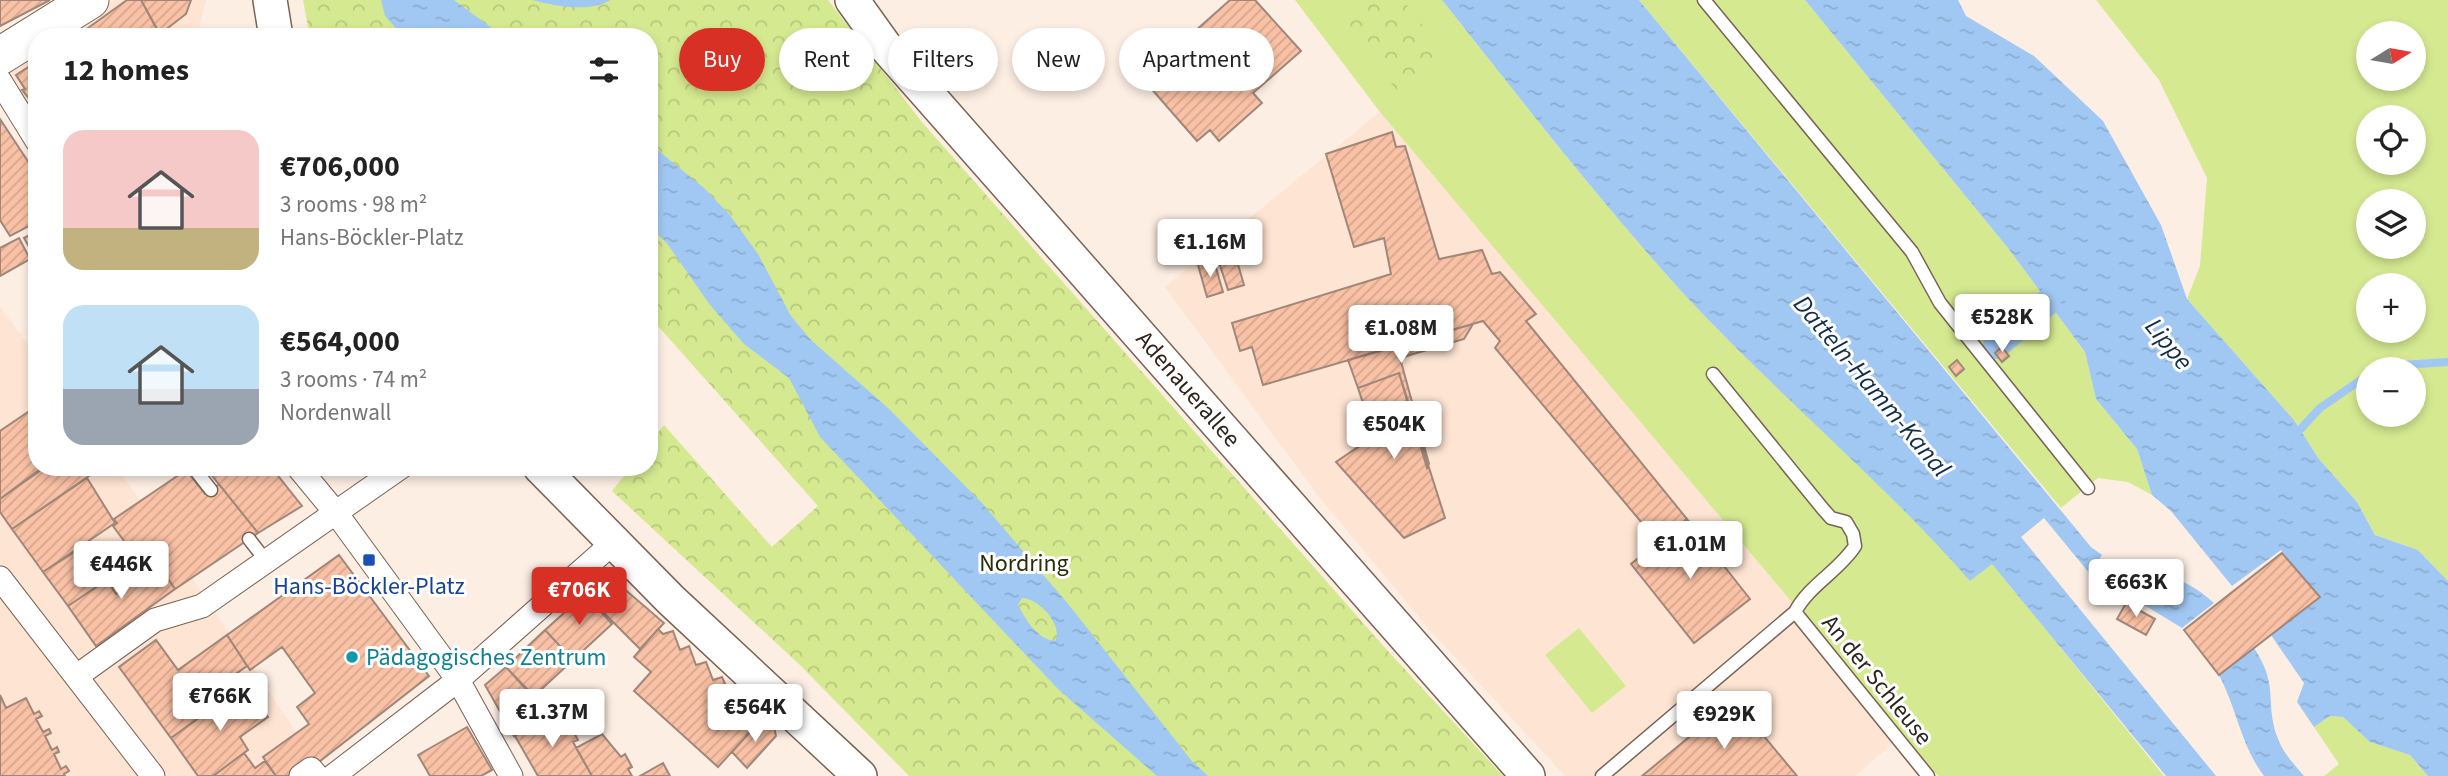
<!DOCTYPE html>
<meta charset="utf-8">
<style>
body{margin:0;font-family:"Source Sans 3",sans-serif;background:#f2f2f2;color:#222;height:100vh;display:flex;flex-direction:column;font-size:26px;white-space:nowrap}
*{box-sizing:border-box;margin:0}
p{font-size:23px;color:#767676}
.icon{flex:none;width:38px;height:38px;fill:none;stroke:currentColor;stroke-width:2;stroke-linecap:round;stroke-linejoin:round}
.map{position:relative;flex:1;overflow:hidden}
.panel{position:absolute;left:28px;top:28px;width:630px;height:448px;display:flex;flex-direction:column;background:#fff;border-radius:28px;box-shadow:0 4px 10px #0003}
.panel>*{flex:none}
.banner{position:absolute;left:679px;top:28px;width:665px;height:63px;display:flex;gap:14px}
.needle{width:46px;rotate:79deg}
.buttons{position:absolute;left:2356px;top:21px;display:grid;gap:14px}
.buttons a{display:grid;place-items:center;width:70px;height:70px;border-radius:50%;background:#fff;box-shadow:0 4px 10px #0003;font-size:35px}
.price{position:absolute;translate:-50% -60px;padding:0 16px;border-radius:7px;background:#fff;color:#222;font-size:23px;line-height:46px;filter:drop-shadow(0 2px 4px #0008)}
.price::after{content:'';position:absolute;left:50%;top:42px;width:21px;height:16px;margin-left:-10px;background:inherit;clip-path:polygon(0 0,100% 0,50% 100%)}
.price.selected{background:#d93025;color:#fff}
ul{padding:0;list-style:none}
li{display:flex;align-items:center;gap:21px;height:175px;padding:0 35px}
li span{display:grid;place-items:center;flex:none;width:196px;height:140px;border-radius:21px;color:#555}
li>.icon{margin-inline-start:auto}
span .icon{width:84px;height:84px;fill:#fffc;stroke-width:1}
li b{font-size:30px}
h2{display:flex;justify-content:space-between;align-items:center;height:84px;padding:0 35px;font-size:30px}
.tag{padding:0 24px;border-radius:32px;background:#fff;box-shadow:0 4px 10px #0003;font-size:24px;line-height:63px}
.tag.selected{background:#d93025;color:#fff}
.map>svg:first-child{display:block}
.built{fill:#fee4d2}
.grass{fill:#d5e991;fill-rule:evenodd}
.park{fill:url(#park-crowns)}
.water{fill:url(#water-ripples);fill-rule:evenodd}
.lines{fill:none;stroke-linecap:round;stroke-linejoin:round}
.stream{stroke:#a1c8f3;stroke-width:8}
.canal{stroke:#a1c8f3;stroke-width:26}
.building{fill:url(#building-hatch);stroke:#a0877a;stroke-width:2}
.lane-casing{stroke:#796354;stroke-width:15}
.street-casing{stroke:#796354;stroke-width:25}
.secondary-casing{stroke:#796354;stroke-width:36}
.primary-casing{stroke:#796354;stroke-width:39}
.lane{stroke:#fff;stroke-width:12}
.street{stroke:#fff;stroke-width:23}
.secondary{stroke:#fff;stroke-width:33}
.primary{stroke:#fff;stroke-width:37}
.transit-dot{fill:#1a4fb4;stroke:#fefefe;stroke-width:2.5}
.culture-dot{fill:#0f9aa8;stroke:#fefefe;stroke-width:2.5}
.labels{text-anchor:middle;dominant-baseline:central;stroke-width:6;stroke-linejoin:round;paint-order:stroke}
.street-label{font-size:24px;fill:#2c231c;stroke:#fefefe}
.park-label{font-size:24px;fill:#282f06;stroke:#fefefe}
.transit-label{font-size:24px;fill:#164399;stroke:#fefefe}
.culture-label{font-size:24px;fill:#0d838f;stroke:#fefefe;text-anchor:start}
.water-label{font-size:26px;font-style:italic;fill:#122d49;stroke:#fefefe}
</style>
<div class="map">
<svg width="2448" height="776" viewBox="0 0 2448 776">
<defs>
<pattern id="park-crowns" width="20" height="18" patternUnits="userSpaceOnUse" patternTransform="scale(1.75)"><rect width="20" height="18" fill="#d5e991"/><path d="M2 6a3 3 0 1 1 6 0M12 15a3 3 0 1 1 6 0" fill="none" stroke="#b7c87c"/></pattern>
<pattern id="water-ripples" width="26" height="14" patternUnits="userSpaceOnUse" patternTransform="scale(1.75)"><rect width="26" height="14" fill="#a1c8f3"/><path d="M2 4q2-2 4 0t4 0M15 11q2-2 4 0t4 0" fill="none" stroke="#8bacd0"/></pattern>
<pattern id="building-hatch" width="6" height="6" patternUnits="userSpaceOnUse" patternTransform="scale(1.75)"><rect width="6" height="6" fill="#f9c1a5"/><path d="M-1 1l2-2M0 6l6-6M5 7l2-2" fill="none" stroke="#d6a68d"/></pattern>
</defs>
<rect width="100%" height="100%" fill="#fdeee3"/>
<path class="built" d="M114,0H206L197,37H56Z
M37,49V119L5,69Z
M1380,112L1903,734L1855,776H1565L1429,629L1319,497L1165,287Z
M0,307L37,356V467H117L326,776H0Z"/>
<path class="grass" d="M1295,0H1442C1520,98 1597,198 1681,291C1773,391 1880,477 1970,580L1992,563L2164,776H1938L1380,112Z
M1639,0H1805L2008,248L2085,352L2096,399L2137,449L2152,495L2128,482L2098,478L2061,508Z
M2096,0H2448V581L2418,550L2375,535L2357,502L2319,459L2294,420L2187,299L2200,266L2207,178L2159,80ZM2368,33H2413V79H2368ZM2368,117H2413V163H2368ZM2368,201H2413V247H2368ZM2368,285H2413V331H2368ZM2368,369H2413V415H2368Z
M1579,628L1626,686L1592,713L1545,655Z
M2330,716L2343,717L2370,742L2410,755L2428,776H2324L2339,764L2314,727Z"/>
<path class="park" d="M303,0H828L921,121L1387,650L1503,776H909L800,665L612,491L631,467H649V444L664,425L772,547L818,506L649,316V37H310Z
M1366,0H1403L1449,59L1403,98L1341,22Z"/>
<path class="water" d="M381,0H454L504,37H404L385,16Z
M532,0H611C587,13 557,6 532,0Z
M1442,0H1639L2091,547L2102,555L2090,574L2044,518L2021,537L2216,776H2166L1992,564L1970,581C1880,478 1773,391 1681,291C1597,198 1520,98 1442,0Z
M1805,0H1958L1966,16L2034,56L2103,121L2161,225L2187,299L2294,420L2319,459L2357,502L2375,535L2418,550L2448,581V776H2428L2410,755L2370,742L2343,717L2330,716L2314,727L2297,702L2304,683L2271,635L2320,598L2281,550L2232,586L2171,511L2152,495L2137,449L2096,399L2085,352L2008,248Z
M649,143L704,188L729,214L758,254L791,316L811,340L888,408L982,503L1069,605L1191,760L1208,776H1157L1058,689L820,437L789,378L744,344L710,305L666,242L649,227ZM1022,598C1038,598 1064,625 1055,641C1037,639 1026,620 1018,605Z
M2113,561C2152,569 2185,576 2214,603L2182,628L2103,580Z
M2254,648C2280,687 2264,703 2278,739C2283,753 2295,765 2304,776H2264C2241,746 2237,709 2219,675Z"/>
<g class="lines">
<path class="stream" d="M2380,369L2387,366L2448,362
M2295,435L2320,408L2368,375"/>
<path class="canal" d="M1996,346L2048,302"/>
</g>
<path class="building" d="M0,0H50L0,26Z
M127,0H141L161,37H83L81,33Z
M141,0H191L186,14L160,34Z
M1230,0H1255L1301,51L1253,93L1262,103L1219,141L1210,130L1197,141L1142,78Z
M36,62L37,61V108L22,90L25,89L16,75Z
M0,119L37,175V222L10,236L0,220Z
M1392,132L1396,147L1405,146L1439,259L1482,250L1492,274L1500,272L1536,314L1526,321L1687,519L1658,542L1495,348L1500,341L1483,321L1263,385L1252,347L1240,351L1232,323L1391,274L1384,238L1354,247L1326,154Z
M37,231V255L34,256L24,238Z
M19,238L30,259L0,276V248Z
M1235,254L1244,285L1228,290L1218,259Z
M1214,261L1223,292L1207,297L1198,265Z
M1473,324L1464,339L1400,358L1429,464L1427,468L1399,373L1358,388L1348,360Z
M2002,347L2009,356L2002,362L1995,353Z
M1957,360L1964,369L1956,376L1949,367Z
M1399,373L1445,518L1404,538L1336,462L1374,436L1358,388Z
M37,406V467L44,468L0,499V431Z
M102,467L12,529L0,512V499L43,467Z
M205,467H271L302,506L258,533Z
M186,470L205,494L219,484L258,533L175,589L150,552L138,560L113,526L117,523L114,519Z
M87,478L115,523L43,572L12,529Z
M1687,519L1750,599L1694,643L1631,564Z
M83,547L107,580L68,606L43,572Z
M150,552L175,589L96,646L68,606L107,580L116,594L140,578L131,565Z
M2282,553L2320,597L2219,675L2184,630Z
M339,555L429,676L301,776H276L263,757L309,724L297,707L315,693L282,647L250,670L227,635Z
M607,574L664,623L640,649L585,594Z
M585,594L612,624L573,660L545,630Z
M2126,603L2155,619L2146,635L2117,619Z
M658,629L663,634L673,631L680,650L689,646L696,665L706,662L713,680L722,677L730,695L739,692L747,711L756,707L760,721L718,767L634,691L651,672L634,657Z
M545,630L573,660L533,697L506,667Z
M227,635L247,666L230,678L239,689L171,738L119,667L156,640L178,670Z
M506,667L534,696L545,716L514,736L485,685Z
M245,685L268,717L240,737L248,750L213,776H198L171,738Z
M0,695L6,708L26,698L34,714L39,711L42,716L36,719L43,732L49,729L51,733L45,736L52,750L57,747L59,752L54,754L61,769L66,766L69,771L64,774L65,776H0Z
M1734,700L1797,776H1642Z
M548,713L557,727L568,722L578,740L573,742L592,776H538L515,736Z
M759,722L763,726L773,723L776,736L747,768L732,752Z
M467,727L492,770L481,776H430L418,755Z
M602,734L621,757L625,754L632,767L628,769L632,776H592L576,748Z
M244,753L255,768L265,761L276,776H213Z
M663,763L670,776H640Z"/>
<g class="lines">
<defs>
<path id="lane" d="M1704,0L1912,252L1940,303L2088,488
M193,467L211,490
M249,539L266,561
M1795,612L1928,776
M1602,776L1795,612C1809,585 1839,571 1855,546L1853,534L1846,522L1831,518L1823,509L1713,374"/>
<path id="street" d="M0,81L37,141
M298,467L336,513L458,680L511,776
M0,578L153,776
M77,676L155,620L202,606L401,467
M301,776L311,769L317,776
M333,776L458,680L614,542"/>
<path id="secondary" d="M270,0L276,37
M852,0L885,46L1528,776
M540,467L671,600L860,776"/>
<path id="primary" d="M0,56L90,0"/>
</defs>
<use href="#lane" class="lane-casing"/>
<use href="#street" class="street-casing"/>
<use href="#secondary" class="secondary-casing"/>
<use href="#primary" class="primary-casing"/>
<use href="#lane" class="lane"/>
<use href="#street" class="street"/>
<use href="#secondary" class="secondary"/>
<use href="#primary" class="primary"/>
</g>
<rect class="transit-dot" x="362" y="553" width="14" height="14" rx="3.5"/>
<circle class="culture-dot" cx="352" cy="657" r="7"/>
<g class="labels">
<g class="street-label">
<text transform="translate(1188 389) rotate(49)">Adenauerallee</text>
<text transform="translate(1877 680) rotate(51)">An der Schleuse</text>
</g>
<g class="park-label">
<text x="1024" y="563">Nordring</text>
</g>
<g class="transit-label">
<text x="369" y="586">Hans-Böckler-Platz</text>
</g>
<g class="culture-label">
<text x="366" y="657">Pädagogisches Zentrum</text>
</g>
<g class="water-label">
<text transform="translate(2169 344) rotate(51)">Lippe</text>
<text transform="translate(1872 386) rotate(50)">Datteln-Hamm-Kanal</text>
</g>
</g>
</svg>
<div class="buttons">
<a><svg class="needle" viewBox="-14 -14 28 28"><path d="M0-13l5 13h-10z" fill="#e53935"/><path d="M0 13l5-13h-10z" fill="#767676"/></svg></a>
<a><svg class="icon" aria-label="locate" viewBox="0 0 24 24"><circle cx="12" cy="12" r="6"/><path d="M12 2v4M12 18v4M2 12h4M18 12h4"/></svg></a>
<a><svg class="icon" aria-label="layers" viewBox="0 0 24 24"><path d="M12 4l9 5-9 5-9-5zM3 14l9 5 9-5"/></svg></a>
<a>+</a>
<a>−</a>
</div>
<b class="price" style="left:1210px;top:279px">€1.16M</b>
<b class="price" style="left:2002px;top:354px">€528K</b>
<b class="price" style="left:1401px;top:365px">€1.08M</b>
<b class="price" style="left:1394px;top:461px">€504K</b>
<b class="price" style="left:1690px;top:581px">€1.01M</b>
<b class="price" style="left:121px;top:601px">€446K</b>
<b class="price" style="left:2136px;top:619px">€663K</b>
<b class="price selected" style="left:579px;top:627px">€706K</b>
<b class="price" style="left:220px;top:733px">€766K</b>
<b class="price" style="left:755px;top:744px">€564K</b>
<b class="price" style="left:552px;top:749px">€1.37M</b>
<b class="price" style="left:1724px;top:751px">€929K</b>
<div class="banner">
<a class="tag selected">Buy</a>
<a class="tag">Rent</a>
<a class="tag">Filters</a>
<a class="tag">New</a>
<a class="tag">Apartment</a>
</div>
<section class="panel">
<h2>12 homes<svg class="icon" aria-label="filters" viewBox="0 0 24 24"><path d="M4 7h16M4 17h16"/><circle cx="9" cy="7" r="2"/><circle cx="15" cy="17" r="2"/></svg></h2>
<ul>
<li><span style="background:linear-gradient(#f6c9c9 70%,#c2b280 0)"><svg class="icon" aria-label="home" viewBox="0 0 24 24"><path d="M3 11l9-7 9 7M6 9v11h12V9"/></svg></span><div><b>€706,000</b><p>3 rooms · 98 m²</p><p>Hans-Böckler-Platz</p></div></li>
<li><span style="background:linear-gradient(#bfe0f5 60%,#9aa5b1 0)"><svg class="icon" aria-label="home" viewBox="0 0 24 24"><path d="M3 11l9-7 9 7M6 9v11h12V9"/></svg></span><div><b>€564,000</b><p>3 rooms · 74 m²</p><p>Nordenwall</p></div></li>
</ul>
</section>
</div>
